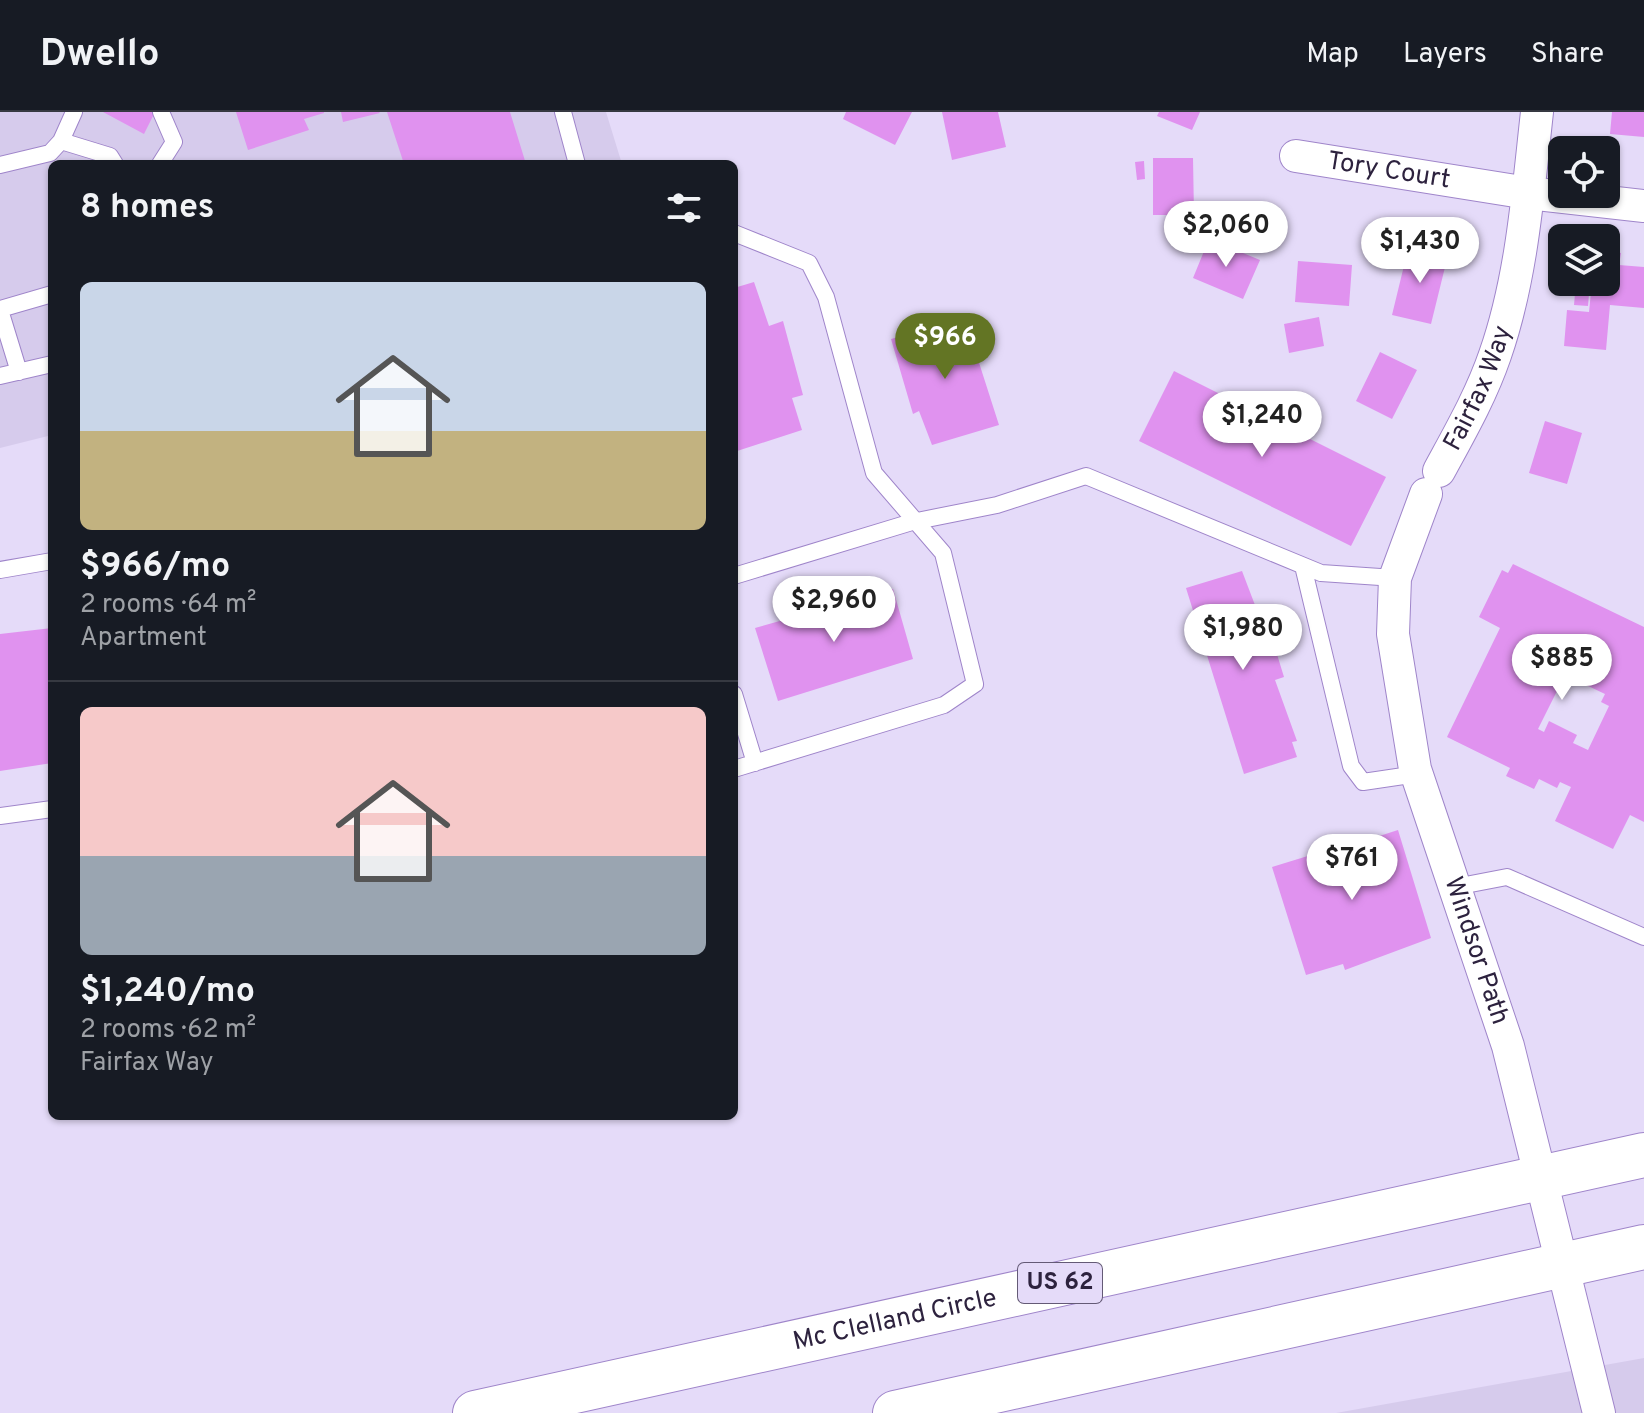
<!DOCTYPE html>
<meta charset="utf-8">
<style>
body{margin:0;font-family:Overpass,sans-serif;background:#20242c;color:#f1f3f6;height:100vh;display:flex;flex-direction:column;font-size:30px;white-space:nowrap}
*{box-sizing:border-box;margin:0}
p{font-size:26px;color:#9ea1a6}
.icon{flex:none;width:44px;height:44px;fill:none;stroke:currentColor;stroke-width:2;stroke-linecap:round;stroke-linejoin:round}
.map{position:relative;flex:1;overflow:hidden}
.panel{position:absolute;left:48px;top:48px;width:690px;height:960px;display:flex;flex-direction:column;background:#171b24;border-radius:12px;box-shadow:0 2px 6px #0004}
.panel>*{flex:none}
.controls{position:absolute;left:1548px;top:24px;display:grid;gap:16px}
.controls a{display:grid;place-items:center;width:72px;height:72px;border-radius:12px;background:#171b24;box-shadow:0 2px 6px #0004;font-size:40px}
.price{position:absolute;translate:-50% -68px;padding:0 18px;border-radius:28px;background:#fff;color:#222;font-size:26px;line-height:52px;filter:drop-shadow(0 2px 4px #0008)}
.price::after{content:'';position:absolute;left:50%;top:48px;width:24px;height:18px;margin-left:-12px;background:inherit;clip-path:polygon(0 0,100% 0,50% 100%)}
.price.on{background:#637524;color:#fff}
ul{padding:0;list-style:none}
li{display:grid;align-content:center;gap:16px;height:424px;padding:0 32px}
li+li{border-top:2px solid #363941}
li span{display:grid;place-items:center;height:248px;border-radius:12px;color:#555}
li>.icon{margin-inline-start:auto}
span .icon{width:144px;height:144px;fill:#fffc;stroke-width:1}
li b{font-size:34px}
h2{display:flex;justify-content:space-between;align-items:center;height:96px;padding:0 32px;font-size:34px}
header{display:flex;align-items:center;gap:48px;box-sizing:border-box;height:112px;padding:0 40px;background:#171b24;border-bottom:2px solid #363941}
header strong{font-size:38px}
nav{display:flex;gap:44px;margin-inline-start:auto;font-size:28px}
.map>svg:first-child{display:block}
.built{fill:#d6cbec}
.building{fill:#e092ef;fill-rule:evenodd}
.lines{fill:none;stroke-linecap:round;stroke-linejoin:round}
.service-casing{stroke:#9f85ca;stroke-width:18}
.minor-casing{stroke:#9f85ca;stroke-width:34}
.trunk-casing{stroke:#9f85ca;stroke-width:46}
.service{stroke:#fff;stroke-width:16}
.minor{stroke:#fff;stroke-width:32}
.trunk{stroke:#fff;stroke-width:44}
.labels{text-anchor:middle;dominant-baseline:central;stroke-width:6;stroke-linejoin:round;paint-order:stroke}
.shield{fill:#e5dbf9;stroke:#645a76;stroke-width:2}
.shield-label{font-size:24px;font-weight:bold;fill:#2d223e}
.street-label{font-size:26px;fill:#2d223e;stroke:#e5dbf9}
</style>
<header>
<strong>Dwello</strong>
<nav><a>Map</a><a>Layers</a><a>Share</a></nav>
</header>
<div class="map">
<svg width="1644" height="1301" viewBox="0 0 1644 1301">
<rect width="100%" height="100%" fill="#e5dbf9"/>
<path class="built" d="M0,0H606L622,52H52V323L0,336Z
M1644,1246V1301H1336Z"/>
<path class="building" d="M103,0H155L144,22Z
M236,0H324V1L304,7L309,18L248,38Z
M341,0H379L380,1L343,10Z
M387,0H510L526,52H404Z
M846,0H912L895,33L843,7Z
M942,0H998L1006,35L952,48Z
M1159,0H1200L1192,18L1157,4Z
M1612,0H1644V25L1610,22Z
M1153,46H1193L1194,103H1153Z
M1144,49L1145,67L1137,68L1135,50Z
M1209,127L1260,148L1243,187L1193,166Z
M1409,133L1448,143L1431,212L1392,203Z
M1606,139L1621,141L1619,153L1644,155V196L1610,193L1606,238L1564,234L1567,198L1589,200L1592,170H1606Z
M1298,149L1352,153L1349,194L1295,190Z
M754,170L769,214L783,209L803,283L792,286L802,318L734,340V176Z
M1576,170H1590L1588,194L1574,193Z
M1319,205L1324,234L1289,241L1284,212Z
M965,207L999,313L932,333L919,299L913,302L891,227Z
M1380,240L1417,258L1392,307L1356,289Z
M1174,259L1386,365L1351,434L1139,329Z
M1545,309L1582,321L1567,372L1529,361Z
M1513,452L1644,515V710L1630,703L1613,737L1555,709L1571,675L1560,670L1557,676L1539,667L1534,677L1506,664L1510,656L1447,625L1500,516L1479,505L1502,458L1508,461ZM1565,563L1605,582L1601,590L1609,594L1588,638L1573,631L1577,623L1549,609L1544,620L1538,617Z
M1242,459L1258,501L1254,503L1266,542L1276,539L1284,565L1275,568L1297,629L1292,630L1297,645L1244,662L1186,476Z
M893,477L913,547L778,589L755,516Z
M52,516V651L0,659V522Z
M1398,718L1431,826L1345,858L1343,852L1306,863L1272,755L1311,743L1309,737L1358,722L1361,730Z"/>
<g class="lines">
<defs>
<path id="service" d="M563,0L577,52
M61,29L74,0
M160,52L174,30L161,0
M0,53L50,41L61,29L110,44L115,52
M734,121L809,151L826,185L874,361L943,441L975,572L944,593L734,657
M0,197L52,182
M0,198L19,260
M0,264L52,252
M1303,454L1351,654L1363,670L1417,662
M0,458L52,449
M734,464L912,410L997,393L1086,364L1321,461L1395,466
M734,582L755,651
M0,704L52,697
M1455,775L1507,765L1644,825"/>
<g id="minor">
<path id="s1" d="M1296,44L1528,81L1644,94"/>
<path id="s2" d="M1439,359C1459,322 1481,284 1495,243C1522,166 1528,80 1537,0"/>
<path id="s3" d="M1426,382L1395,466L1393,522L1415,657L1508,934L1599,1301"/>
</g>
<g id="trunk">
<path id="s4" d="M475,1301L1644,1043"/>
<path d="M895,1301L1644,1135"/>
</g>
</defs>
<use href="#service" class="service-casing"/>
<use href="#minor" class="minor-casing"/>
<use href="#trunk" class="trunk-casing"/>
<use href="#service" class="service"/>
<use href="#minor" class="minor"/>
<use href="#trunk" class="trunk"/>
</g>
<g class="labels">
<rect class="shield" x="1018" y="1151" width="84" height="40" rx="6"/>
<g class="shield-label">
<text x="1060" y="1171">US 62</text>
</g>
<g class="street-label">
<text stroke="none"><textPath href="#s1" startOffset="94">Tory Court</textPath></text>
<text stroke="none"><textPath href="#s2" startOffset="92">Fairfax Way</textPath></text>
<text stroke="none"><textPath href="#s3" startOffset="474">Windsor Path</textPath></text>
<text stroke="none"><textPath href="#s4" startOffset="430">Mc Clelland Circle</textPath></text>
</g>
</g>
</svg>
<div class="controls">
<a><svg class="icon" aria-label="locate" viewBox="0 0 24 24"><circle cx="12" cy="12" r="6"/><path d="M12 2v4M12 18v4M2 12h4M18 12h4"/></svg></a>
<a><svg class="icon" aria-label="layers" viewBox="0 0 24 24"><path d="M12 4l9 5-9 5-9-5zM3 14l9 5 9-5"/></svg></a>
</div>
<b class="price" style="left:1226px;top:157px">$2,060</b>
<b class="price" style="left:1420px;top:173px">$1,430</b>
<b class="price on" style="left:945px;top:269px">$966</b>
<b class="price" style="left:1262px;top:347px">$1,240</b>
<b class="price" style="left:834px;top:532px">$2,960</b>
<b class="price" style="left:1243px;top:560px">$1,980</b>
<b class="price" style="left:1562px;top:590px">$885</b>
<b class="price" style="left:1352px;top:790px">$761</b>
<section class="panel">
<h2>8 homes<svg class="icon" aria-label="filters" viewBox="0 0 24 24"><path d="M4 7h16M4 17h16"/><circle cx="9" cy="7" r="2"/><circle cx="15" cy="17" r="2"/></svg></h2>
<ul>
<li><span style="background:linear-gradient(#c9d6e8 60%,#c2b280 0)"><svg class="icon" aria-label="home" viewBox="0 0 24 24"><path d="M3 11l9-7 9 7M6 9v11h12V9"/></svg></span><div><b>$966/mo</b><p>2 rooms · 64 m²</p><p>Apartment</p></div></li>
<li><span style="background:linear-gradient(#f6c9c9 60%,#9aa5b1 0)"><svg class="icon" aria-label="home" viewBox="0 0 24 24"><path d="M3 11l9-7 9 7M6 9v11h12V9"/></svg></span><div><b>$1,240/mo</b><p>2 rooms · 62 m²</p><p>Fairfax Way</p></div></li>
</ul>
</section>
</div>
